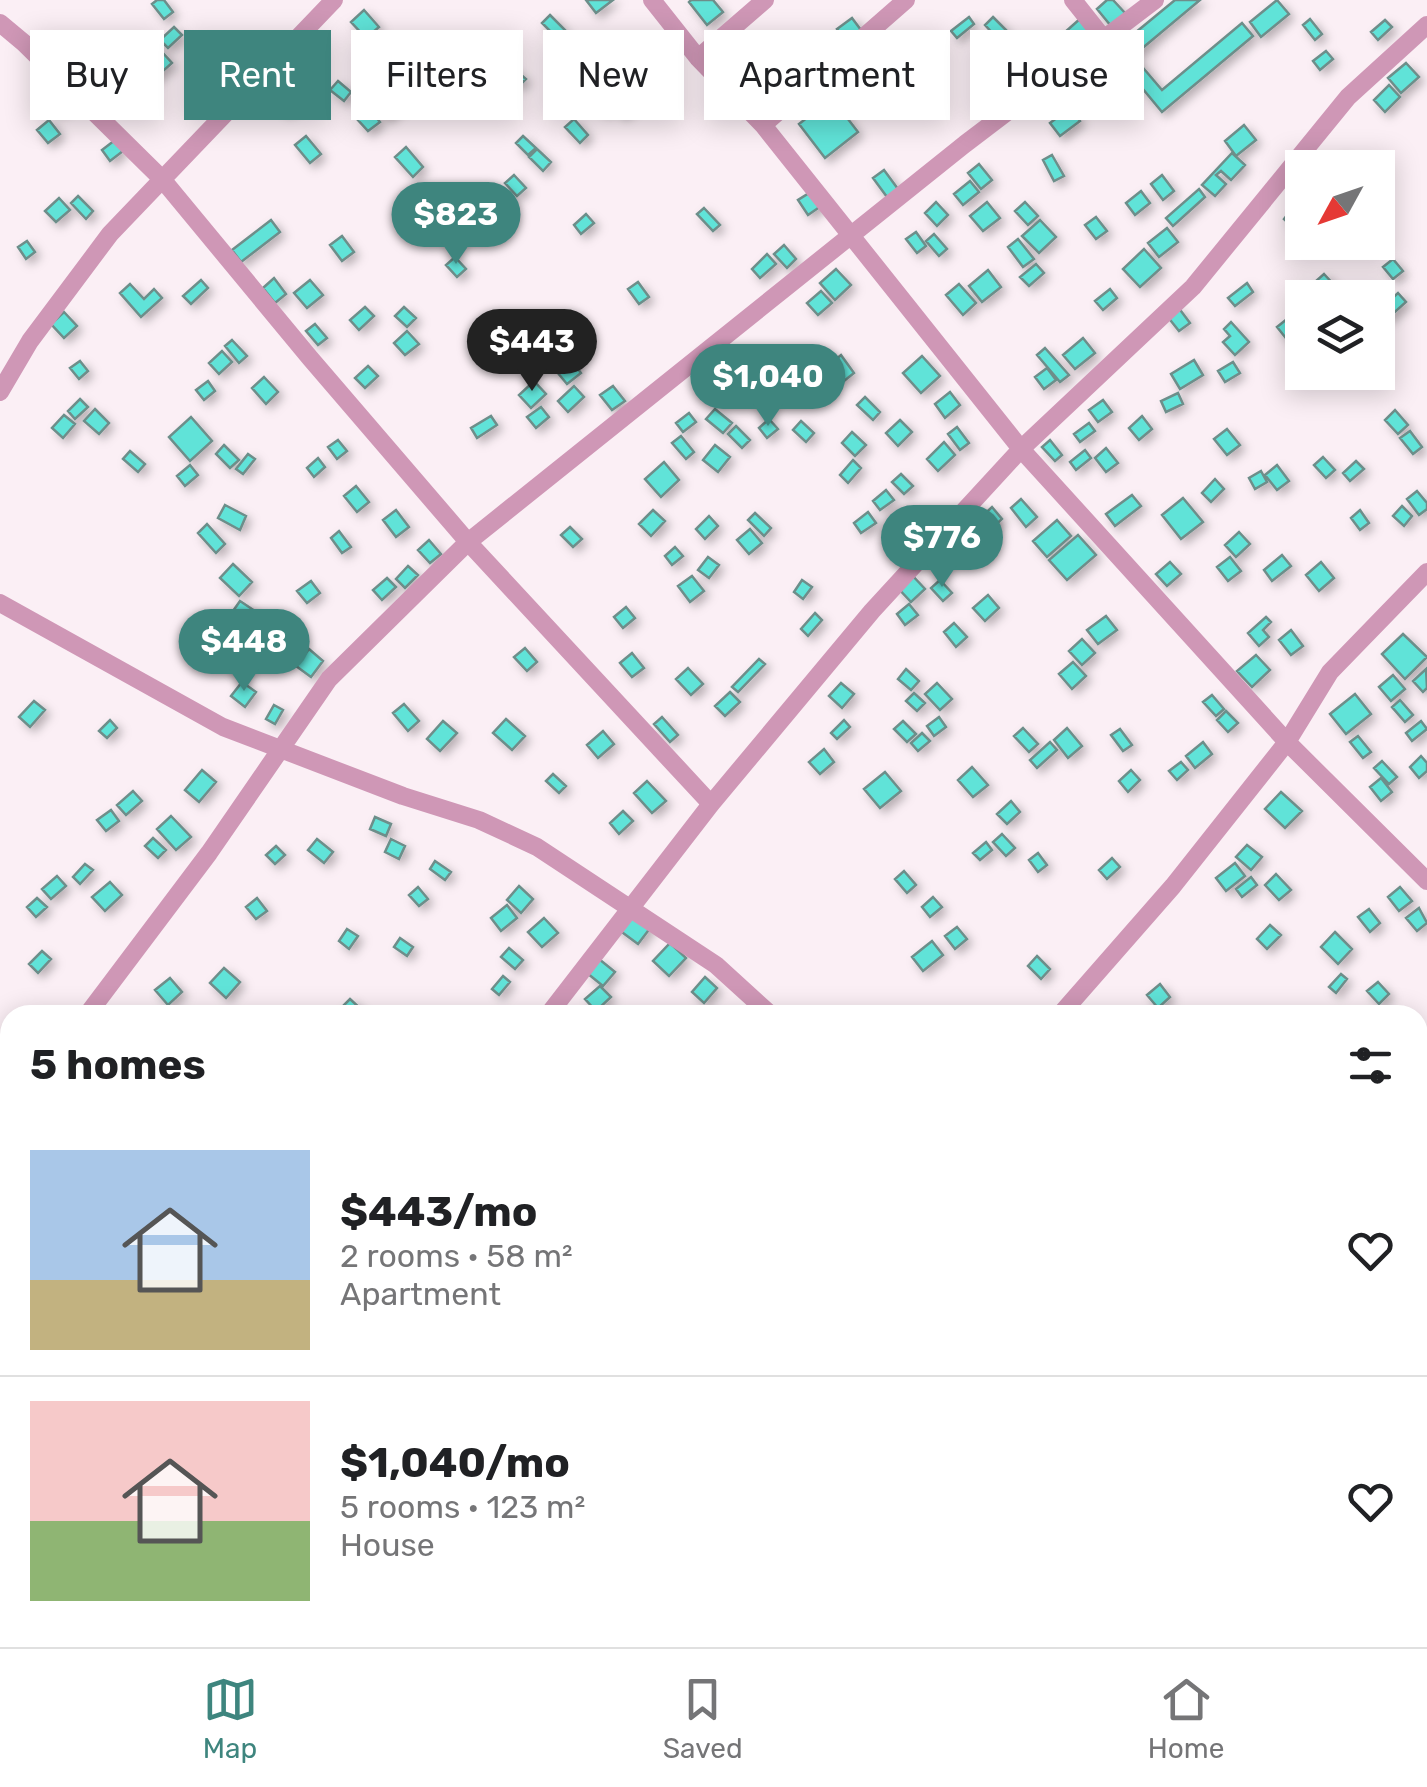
<!DOCTYPE html>
<meta charset="utf-8">
<style>
body{margin:0;font-family:Rubik,sans-serif;background:#f2f2f2;color:#202124;height:100vh;display:flex;flex-direction:column;font-size:38px;white-space:nowrap}
*{box-sizing:border-box;margin:0}
p{font-size:32px;color:#757577}
.icon{flex:none;width:55px;height:55px;fill:none;stroke:currentColor;stroke-width:2;stroke-linecap:round;stroke-linejoin:round}
.map{position:relative;flex:1;overflow:hidden}
.panel{position:absolute;left:0px;top:1005px;width:1428px;height:642px;display:flex;flex-direction:column;background:#fff;border-radius:30px 30px 0 0;box-shadow:0 5px 25px #0003}
.panel>*{flex:none}
.guide{position:absolute;left:30px;top:30px;width:1368px;height:90px;display:flex;gap:20px}
.needle{width:65px;rotate:230deg}
.buttons{position:absolute;left:1285px;top:150px;display:grid;gap:20px}
.buttons a{display:grid;place-items:center;width:110px;height:110px;border-radius:0px;background:#fff;box-shadow:0 5px 25px #0003;font-size:50px}
.price{position:absolute;translate:-50% -85px;padding:0 22px;border-radius:35px;background:#3e857e;color:#fff;font-size:32px;line-height:65px;filter:drop-shadow(0 2px 5px #0008)}
.price::after{content:'';position:absolute;left:50%;top:60px;width:30px;height:22px;margin-left:-15px;background:inherit;clip-path:polygon(0 0,100% 0,50% 100%)}
.price.current{background:#222;color:#fff}
ul{padding:0;list-style:none}
li{display:flex;align-items:center;gap:30px;height:250px;padding:0 30px}
li+li{border-top:2px solid #e0e0e0}
li span{display:grid;place-items:center;flex:none;width:280px;height:200px;border-radius:0px;color:#555}
li>.icon{margin-inline-start:auto}
span .icon{width:120px;height:120px;fill:#fffc;stroke-width:1}
li b{font-size:42px}
h2{display:flex;justify-content:space-between;align-items:center;height:120px;padding:0 30px;font-size:42px}
.chip{padding:0 35px;border-radius:0px;background:#fff;box-shadow:0 5px 25px #0003;font-size:35px;line-height:90px}
.chip.current{background:#3e857e;color:#fff}
.tab-bar{display:flex;justify-content:space-around;align-items:center;height:140px;border-top:2px solid #e0e0e0;background:#fff;font-size:28px;color:#757577}
.tab-bar a{display:grid;justify-items:center;gap:5px}
.tab-bar .current{color:#3e857e}
.map>svg:first-child{display:block}
.building{fill:#61e3d8;stroke:#6d8e8a;stroke-width:2.5;filter:url(#shadow)}
.lines{fill:none;stroke-linecap:round;stroke-linejoin:round}
.minor{stroke:#cf97b6;stroke-width:18}
</style>
<div class="map">
<svg width="1427" height="1647" viewBox="0 0 1427 1647">
<defs>
<filter id="shadow"><feDropShadow dx="4.5" dy="4.5" stdDeviation="5" flood-color="#0004"/></filter>
</defs>
<rect width="100%" height="100%" fill="#fbeff5"/>
<path class="building" d="M157,0H164L173,12L164,19L152,4Z
M586,0H613L596,13Z
M691,0H713L723,12L707,25L689,2Z
M1107,0H1113L1126,14L1111,26L1097,9Z
M1175,0H1200L1133,56L1162,90L1242,23L1253,36L1162,112L1118,59L1130,50L1124,42Z
M1277,0L1289,14L1261,37L1250,22Z
M364,10L379,27L366,38L351,22Z
M550,15L565,30L557,38L542,23Z
M969,17L974,24L957,38L951,31Z
M993,17L1007,31L998,39L985,25Z
M1082,17L1092,29L1073,46L1063,34Z
M852,18L861,30L846,41L837,29Z
M1310,19L1322,34L1315,40L1303,25Z
M1385,20L1392,27L1378,40L1371,32Z
M174,27L182,35L168,48L160,40Z
M833,34L843,46L813,69L803,57Z
M392,40L404,52L391,64L380,51Z
M152,41L172,63L154,79L134,57Z
M429,42L437,55L427,61L419,49Z
M773,44L784,58L769,69L758,55Z
M1326,51L1333,59L1320,70L1313,61Z
M66,53L92,82L85,88L59,59Z
M475,59L482,69L466,79L460,68Z
M647,63L660,77L652,84L639,70Z
M1406,63L1419,77L1401,93L1388,78Z
M511,66L526,79L519,86L505,72Z
M338,81L351,92L344,101L330,90Z
M101,82L110,91L100,100L91,91Z
M601,85L617,102L605,112L590,95Z
M1389,85L1400,97L1385,112L1374,100Z
M824,88L858,132L825,158L799,124L817,110L809,100Z
M64,91L71,99L59,111L51,104Z
M282,92L294,105L286,112L274,99Z
M395,92L404,102L387,118L377,108Z
M630,95L636,102L622,115L616,109Z
M1070,108L1080,121L1060,136L1050,123Z
M370,110L380,122L368,131L358,120Z
M574,119L588,135L580,143L565,127Z
M49,120L60,134L48,143L37,130Z
M1244,125L1256,140L1236,156L1225,141Z
M306,136L321,154L310,163L295,145Z
M523,136L536,148L528,155L516,143Z
M115,140L123,151L110,161L102,150Z
M406,147L423,167L413,177L395,157Z
M537,149L551,162L543,171L529,157Z
M1232,153L1245,165L1231,180L1221,171L1216,175L1226,184L1215,196L1202,185Z
M1342,153L1356,168H1336L1331,163Z
M1052,155L1064,176L1054,181L1043,160Z
M979,164L992,180L981,189L968,173Z
M884,170L898,189L887,197L873,178Z
M514,175L526,188L517,196L505,183Z
M1162,175L1174,191L1163,200L1151,184Z
M970,181L979,192L963,205L954,194Z
M1199,189L1205,197L1173,226L1166,218Z
M814,190L824,204L808,215L798,200Z
M1141,191L1150,203L1135,215L1126,203Z
M78,196L93,211L86,219L71,203Z
M59,198L70,210L56,222L45,211Z
M936,202L948,215L937,226L925,213Z
M987,202L1000,218L983,231L970,216Z
M1025,202L1038,216L1028,225L1015,211Z
M704,208L720,225L713,231L697,214Z
M1290,211L1302,222L1297,231L1284,219Z
M586,214L594,223L581,234L574,225Z
M1096,217L1107,231L1096,239L1085,225Z
M271,220L280,232L241,262L232,250Z
M1040,220L1056,237L1039,253L1022,236Z
M1167,228L1178,242L1159,257L1148,243Z
M916,232L926,246L917,253L906,239Z
M934,234L947,249L939,256L926,241Z
M342,236L354,252L342,261L330,245Z
M1018,239L1034,259L1023,267L1008,247Z
M27,241L35,252L26,259L18,247Z
M784,245L796,259L787,268L774,254Z
M1144,249L1161,268L1140,287L1123,269Z
M767,254L776,264L760,278L752,269Z
M455,257L466,269L457,277L446,265Z
M1393,259L1403,271L1393,279L1383,267Z
M1036,264L1044,273L1029,286L1020,277Z
M836,269L851,285L835,300L820,283Z
M988,270L1001,287L982,302L969,286Z
M1324,274L1336,287L1328,294L1316,281Z
M274,278L286,294L275,303L263,288Z
M201,280L208,288L191,304L183,296Z
M310,280L323,295L307,308L294,293Z
M638,282L649,297L639,304L628,289Z
M1247,283L1253,292L1235,306L1228,298Z
M130,284L144,299L154,289L162,298L141,317L120,293Z
M959,284L976,303L963,315L946,295Z
M1110,289L1117,298L1103,310L1095,301Z
M821,291L832,303L818,315L807,303Z
M1398,293L1406,302L1387,319L1379,310Z
M365,307L374,316L359,330L350,320Z
M404,307L416,318L407,327L395,316Z
M1178,307L1190,323L1179,331L1167,316Z
M64,312L77,326L64,338L51,324Z
M1287,319L1299,333L1289,342L1277,327Z
M487,321L501,337L491,347L476,331Z
M1231,322L1249,342L1235,355L1223,342L1230,336L1224,329Z
M315,324L327,338L318,345L306,331Z
M565,329L580,343L568,357L552,343Z
M407,331L419,344L405,355L394,343Z
M1083,338L1095,353L1075,369L1063,355Z
M232,340L247,356L239,363L225,346Z
M1045,348L1069,375L1060,382L1037,355Z
M222,351L232,362L219,374L209,363Z
M749,354L762,368L752,377L739,363Z
M841,355L854,373L844,381L830,364Z
M922,356L940,376L921,393L903,373Z
M571,360L581,373L567,384L557,372Z
M1194,360L1203,375L1180,389L1171,374Z
M80,361L88,371L79,379L70,368Z
M1233,362L1240,373L1225,382L1218,371Z
M368,366L378,376L365,388L355,378Z
M1047,368L1056,380L1044,389L1035,377Z
M818,369L827,378L812,392L803,383Z
M264,377L278,392L266,404L252,388Z
M208,381L215,391L204,400L196,390Z
M534,381L546,394L531,408L519,395Z
M574,386L584,397L568,412L558,401Z
M613,386L625,401L612,410L600,395Z
M950,392L960,405L945,418L935,404Z
M1178,393L1183,404L1166,412L1161,401Z
M865,397L880,412L873,420L857,405Z
M80,399L88,407L75,419L68,411Z
M1103,400L1112,412L1098,422L1089,410Z
M541,407L549,417L536,428L527,417Z
M95,409L109,423L99,434L84,421Z
M715,409L732,423L723,433L706,419Z
M1395,410L1408,425L1398,434L1385,420Z
M689,413L696,422L683,432L676,423Z
M64,415L75,424L63,438L52,428Z
M491,416L497,425L477,438L471,428Z
M1142,416L1152,429L1139,440L1129,428Z
M191,417L212,441L190,461L169,437Z
M769,419L778,429L767,438L759,428Z
M900,420L912,432L898,446L886,433Z
M801,421L814,433L806,442L793,430Z
M1089,423L1095,431L1080,442L1074,434Z
M736,426L750,440L742,448L728,434Z
M957,427L969,443L960,450L948,434Z
M1227,429L1240,445L1227,455L1214,439Z
M1410,431L1422,447L1413,454L1400,438Z
M852,432L866,445L855,456L842,443Z
M681,436L694,452L686,459L672,443Z
M338,440L347,451L337,459L328,447Z
M1050,440L1062,455L1055,461L1042,447Z
M944,442L955,455L938,471L927,459Z
M224,445L239,460L230,468L216,454Z
M715,445L730,457L718,472L703,460Z
M1106,448L1118,463L1106,472L1095,458Z
M1085,450L1091,458L1076,470L1070,462Z
M130,451L145,464L138,472L123,459Z
M248,454L255,459L243,474L236,469Z
M1323,457L1335,470L1326,478L1314,465Z
M318,458L325,467L314,477L307,468Z
M853,460L861,468L848,483L840,475Z
M1356,461L1364,469L1350,481L1343,473Z
M664,462L679,480L661,497L645,479Z
M190,465L198,475L185,486L177,476Z
M1277,465L1289,481L1277,490L1265,475Z
M1261,471L1267,482L1255,489L1249,478Z
M901,474L913,486L904,494L892,482Z
M1215,479L1224,489L1211,502L1202,493Z
M356,486L369,502L357,512L344,496Z
M886,490L894,500L880,510L873,501Z
M1417,491L1427,503V509L1419,515L1407,499Z
M1132,495L1141,506L1115,526L1106,514Z
M1183,498L1203,522L1181,539L1162,515Z
M1021,499L1037,517L1026,527L1011,508Z
M225,505L246,516L240,530L218,518Z
M1402,506L1412,516L1404,526L1393,516Z
M992,507L1002,519L988,532L977,521Z
M396,510L409,527L396,537L383,520Z
M653,510L665,521L651,536L639,524Z
M1360,510L1369,523L1360,530L1351,518Z
M868,512L876,523L861,533L854,523Z
M755,513L771,528L764,536L748,520Z
M709,516L718,526L705,539L696,529Z
M1057,520L1071,536L1047,557L1033,541Z
M207,524L225,544L216,553L198,533Z
M570,527L582,539L573,547L561,535Z
M750,529L762,543L749,554L737,540Z
M339,531L351,547L342,553L331,538Z
M1239,532L1250,544L1236,557L1225,545Z
M1078,535L1096,555L1067,580L1049,560Z
M429,540L441,554L430,563L418,550Z
M675,547L683,556L672,565L665,556Z
M1282,555L1291,566L1272,581L1264,570Z
M708,557L719,565L709,578L698,570Z
M1230,557L1241,571L1228,581L1217,567Z
M1170,562L1181,574L1167,586L1156,574Z
M1321,562L1334,578L1319,591L1306,575Z
M233,564L252,582L239,596L220,578Z
M408,566L418,575L405,588L396,579Z
M911,574L925,589L911,602L897,587Z
M692,576L704,591L690,602L678,586Z
M387,578L396,587L382,600L373,590Z
M802,580L812,587L803,599L794,592Z
M940,580L952,593L943,601L931,588Z
M311,581L320,593L307,603L297,591Z
M988,595L999,608L985,621L973,608Z
M240,601L255,611L247,621L233,611Z
M909,604L918,615L905,625L897,614Z
M626,607L635,618L623,628L614,617Z
M815,613L822,620L808,636L801,629Z
M1106,616L1117,630L1098,644L1087,630Z
M1266,617L1271,622L1263,630L1269,637L1259,646L1248,633Z
M954,623L967,637L956,647L944,632Z
M230,630L239,637L229,649L220,642Z
M1291,630L1303,646L1291,655L1279,640Z
M1403,634L1427,657L1405,679L1382,654Z
M1082,639L1095,653L1082,665L1069,651Z
M525,648L537,662L527,671L514,657Z
M309,649L323,661L311,677L296,666Z
M632,653L644,668L632,677L620,663Z
M232,655L246,666L240,675L225,663Z
M1256,655L1270,670L1252,687L1237,671Z
M759,659L765,664L738,692L732,687Z
M1073,662L1086,676L1072,689L1059,674Z
M688,668L703,684L691,695L676,679Z
M906,669L919,681L911,690L898,679Z
M1426,669L1427,688L1423,692L1413,681Z
M1393,675L1405,689L1391,701L1379,687Z
M242,682L256,692L245,707L231,696Z
M841,683L854,694L842,708L829,696Z
M937,683L952,699L940,710L925,694Z
M730,692L740,702L725,716L715,706Z
M914,693L925,703L917,711L906,701Z
M1355,694L1371,714L1346,734L1330,714Z
M1212,695L1224,709L1216,716L1203,702Z
M1400,700L1413,715L1405,722L1392,707Z
M34,701L45,710L30,727L19,717Z
M404,704L419,721L408,731L393,713Z
M274,705L283,710L275,724L266,719Z
M1226,711L1238,723L1228,732L1217,720Z
M662,717L678,735L670,742L654,724Z
M939,717L946,727L934,736L927,726Z
M506,719L525,736L512,750L493,733Z
M110,720L117,728L107,738L99,731Z
M844,720L850,727L837,739L831,733Z
M443,721L457,733L440,751L427,739Z
M903,721L916,734L907,742L894,729Z
M1421,721L1427,729L1412,741L1406,733Z
M1023,728L1038,744L1029,752L1014,736Z
M1067,728L1082,746L1068,758L1054,740Z
M1120,729L1132,745L1123,751L1111,735Z
M603,731L614,744L598,758L587,745Z
M922,733L930,741L918,751L911,743Z
M1358,736L1371,752L1363,758L1350,742Z
M1050,742L1057,750L1037,768L1030,760Z
M1203,742L1212,754L1195,768L1186,756Z
M824,749L834,762L820,774L809,762Z
M1421,756L1427,763V771L1419,778L1410,767Z
M1382,761L1397,777L1389,784L1374,768Z
M1181,762L1188,770L1177,780L1169,771Z
M972,767L988,785L973,797L958,780Z
M202,770L216,782L199,802L185,790Z
M1131,770L1140,780L1128,792L1119,781Z
M885,772L901,791L880,808L864,789Z
M553,774L566,786L559,793L546,781Z
M1381,778L1392,792L1381,801L1370,787Z
M647,781L666,801L652,813L634,793Z
M133,791L142,801L126,815L117,805Z
M1281,792L1302,811L1285,828L1265,809Z
M1011,801L1020,812L1007,824L997,814Z
M111,810L119,821L106,831L97,820Z
M623,811L633,821L619,834L610,823Z
M171,816L191,837L176,850L157,829Z
M375,817L391,824L386,836L370,829Z
M1002,834L1015,848L1006,856L993,842Z
M153,838L166,850L158,858L145,846Z
M317,839L333,852L324,863L308,850Z
M391,839L405,846L399,859L385,852Z
M986,842L992,850L980,860L973,853Z
M1247,845L1262,857L1251,870L1236,857Z
M276,846L285,855L275,864L266,855Z
M1038,853L1047,865L1038,872L1029,860Z
M1112,858L1120,867L1107,879L1099,870Z
M435,861L451,872L445,880L430,869Z
M1235,863L1245,876L1226,891L1216,878Z
M85,864L93,870L80,884L73,877Z
M904,871L916,885L907,893L895,879Z
M1276,874L1291,890L1279,900L1265,885Z
M57,876L66,886L51,899L42,889Z
M1251,877L1257,885L1242,897L1236,889Z
M110,882L122,895L105,911L92,897Z
M519,886L533,899L521,913L507,900Z
M418,887L428,899L419,906L409,895Z
M1400,887L1412,901L1399,911L1388,897Z
M933,897L942,907L930,917L922,907Z
M37,898L47,907L36,917L27,907Z
M257,898L267,911L256,919L246,907Z
M507,905L517,918L501,931L491,918Z
M1419,908L1427,923L1417,931L1406,918Z
M629,909L651,927L638,944L615,927Z
M1369,909L1380,923L1370,932L1358,917Z
M544,918L558,933L542,947L528,932Z
M1270,925L1281,935L1267,949L1257,939Z
M957,927L967,939L955,949L945,936Z
M347,929L358,936L349,949L339,941Z
M1335,932L1352,949L1338,964L1321,947Z
M400,938L413,947L407,956L394,947Z
M932,941L943,955L923,971L912,957Z
M670,943L686,958L669,976L653,961Z
M509,948L523,960L515,969L501,957Z
M42,951L51,959L38,973L29,964Z
M1037,956L1050,969L1041,979L1028,966Z
M599,959L615,972L603,986L587,973Z
M224,968L240,982L226,998L210,983Z
M1341,974L1347,979L1336,993L1329,987Z
M503,976L510,982L499,995L492,989Z
M705,977L717,988L704,1003L692,992Z
M170,978L182,992L168,1005L155,990Z
M1378,982L1389,994L1379,1004L1367,991Z
M1160,984L1170,997L1158,1008L1147,995Z
M600,986L611,997L596,1011L585,999Z
M350,999L362,1010L357,1015H340L337,1012Z
M1418,1264L1427,1275V1290L1423,1294L1418,1289Z
M1424,1424L1427,1426V1454L1418,1447V1434Z
M1427,1481V1519L1426,1520L1418,1513V1493Z
M318,1638H327L335,1647H307Z"/>
<g class="lines">
<path class="minor" d="M652,0L698,58L763,125L1021,449L1287,742L1427,881
M1073,0L1104,39
M0,23L24,43L162,179L310,358L468,542L711,804
M698,58L765,0
M763,125L906,0
M0,392L30,341L110,234L334,0
M0,603L223,727L403,796L479,820L537,847L716,965L771,1015
M87,1015L209,853L329,679L468,542L965,144L1155,0
M548,1015L711,804L872,611L1021,449L1193,287L1348,97L1427,25
M1060,1015L1173,886L1287,742L1330,672L1427,572
M1418,1084L1427,1074
M0,1129L10,1117
M0,1233L10,1234
M1418,1361L1427,1366
M1418,1620L1427,1627"/>
</g>
</svg>
<div class="buttons">
<a><svg class="needle" viewBox="-14 -14 28 28"><path d="M0-13l5 13h-10z" fill="#e53935"/><path d="M0 13l5-13h-10z" fill="#757577"/></svg></a>
<a><svg class="icon" aria-label="layers" viewBox="0 0 24 24"><path d="M12 4l9 5-9 5-9-5zM3 14l9 5 9-5"/></svg></a>
</div>
<b class="price" style="left:456px;top:267px">$823</b>
<b class="price current" style="left:532px;top:394px">$443</b>
<b class="price" style="left:768px;top:429px">$1,040</b>
<b class="price" style="left:942px;top:590px">$776</b>
<b class="price" style="left:244px;top:694px">$448</b>
<div class="guide">
<a class="chip">Buy</a>
<a class="chip current">Rent</a>
<a class="chip">Filters</a>
<a class="chip">New</a>
<a class="chip">Apartment</a>
<a class="chip">House</a>
</div>
<section class="panel">
<h2>5 homes<svg class="icon" aria-label="filters" viewBox="0 0 24 24"><path d="M4 7h16M4 17h16"/><circle cx="9" cy="7" r="2"/><circle cx="15" cy="17" r="2"/></svg></h2>
<ul>
<li><span style="background:linear-gradient(#a9c7e8 65%,#c2b280 0)"><svg class="icon" aria-label="home" viewBox="0 0 24 24"><path d="M3 11l9-7 9 7M6 9v11h12V9"/></svg></span><div><b>$443/mo</b><p>2 rooms · 58 m²</p><p>Apartment</p></div><svg class="icon" aria-label="heart" viewBox="0 0 24 24"><path d="M12 20l-8-8c-3-5 5-10 8-4 3-6 11-1 8 4z"/></svg></li>
<li><span style="background:linear-gradient(#f6c9c9 60%,#8fb573 0)"><svg class="icon" aria-label="home" viewBox="0 0 24 24"><path d="M3 11l9-7 9 7M6 9v11h12V9"/></svg></span><div><b>$1,040/mo</b><p>5 rooms · 123 m²</p><p>House</p></div><svg class="icon" aria-label="heart" viewBox="0 0 24 24"><path d="M12 20l-8-8c-3-5 5-10 8-4 3-6 11-1 8 4z"/></svg></li>
</ul>
</section>
</div>
<nav class="tab-bar">
<a class="current"><svg class="icon" aria-label="map" viewBox="0 0 24 24"><path d="M3 6l6-2 6 2 6-2v14l-6 2-6-2-6 2zM9 4v14M15 6v14"/></svg>Map</a>
<a><svg class="icon" aria-label="saved" viewBox="0 0 24 24"><path d="M7 4h10v16l-5-4-5 4z"/></svg>Saved</a>
<a><svg class="icon" aria-label="home" viewBox="0 0 24 24"><path d="M3 11l9-7 9 7M6 9v11h12V9"/></svg>Home</a>
</nav>
